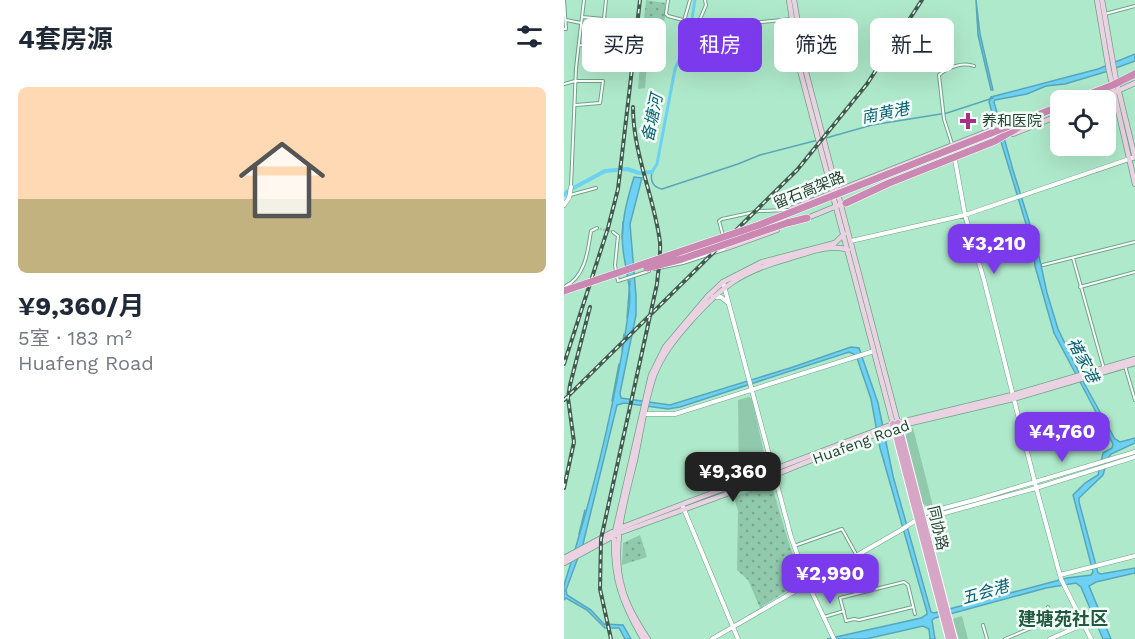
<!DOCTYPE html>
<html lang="zh">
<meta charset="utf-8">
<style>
body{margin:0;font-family:"Work Sans","Noto Sans SC",sans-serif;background:#f6f6f7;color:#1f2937;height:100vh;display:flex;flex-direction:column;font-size:22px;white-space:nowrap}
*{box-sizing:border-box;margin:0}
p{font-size:20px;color:#747a83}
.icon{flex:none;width:33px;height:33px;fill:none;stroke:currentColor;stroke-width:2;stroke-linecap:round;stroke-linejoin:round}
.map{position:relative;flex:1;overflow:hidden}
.sheet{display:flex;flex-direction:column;background:#fff;width:564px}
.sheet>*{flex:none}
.banner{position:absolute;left:18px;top:18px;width:462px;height:54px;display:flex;gap:12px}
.tools{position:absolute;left:486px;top:90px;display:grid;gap:12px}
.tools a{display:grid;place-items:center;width:66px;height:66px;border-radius:9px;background:#fff;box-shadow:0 6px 24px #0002;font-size:30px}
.price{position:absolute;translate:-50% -51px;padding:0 14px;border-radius:12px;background:#7c3aed;color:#fff;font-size:20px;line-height:39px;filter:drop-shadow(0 2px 3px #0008)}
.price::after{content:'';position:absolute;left:50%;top:36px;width:18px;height:14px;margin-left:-9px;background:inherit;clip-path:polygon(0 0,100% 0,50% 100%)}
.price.active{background:#222;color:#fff}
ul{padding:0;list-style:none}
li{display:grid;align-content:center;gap:12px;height:318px;padding:0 18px}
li+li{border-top:2px solid #e0e1e3}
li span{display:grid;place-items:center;height:186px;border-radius:9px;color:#555}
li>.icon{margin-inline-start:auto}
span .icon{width:108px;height:108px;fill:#fffc;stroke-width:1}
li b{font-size:26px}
h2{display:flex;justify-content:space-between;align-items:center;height:72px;padding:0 18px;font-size:26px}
.chip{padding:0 21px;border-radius:9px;background:#fff;box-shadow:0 6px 24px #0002;font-size:21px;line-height:54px}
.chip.active{background:#7c3aed;color:#fff}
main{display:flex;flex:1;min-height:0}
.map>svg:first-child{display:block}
.grass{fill:#91c9ac}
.park{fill:url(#park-dots)}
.water{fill:#6cd1f2;stroke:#58a6ba;stroke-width:1.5}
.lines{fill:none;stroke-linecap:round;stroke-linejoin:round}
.stream{stroke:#58a6ba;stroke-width:1.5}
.canal{stroke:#6cd1f2;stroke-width:3}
.river{stroke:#6cd1f2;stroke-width:4}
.minor-tunnel{stroke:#94c8ad;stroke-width:2;stroke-dasharray:2 1;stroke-linecap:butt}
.minor-casing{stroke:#6da488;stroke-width:4}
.tertiary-casing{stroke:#6da488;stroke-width:5}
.secondary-casing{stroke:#6da488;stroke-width:6}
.primary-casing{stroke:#fff;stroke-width:8}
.trunk-casing{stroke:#fff;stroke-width:8}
.minor{stroke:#fff;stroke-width:2}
.tertiary{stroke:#fff;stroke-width:4}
.secondary{stroke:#ebd2e2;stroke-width:4.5}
.primary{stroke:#d7a6c6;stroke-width:6}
.trunk{stroke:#ca88b3;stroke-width:7}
.rail-casing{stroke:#3f5c4e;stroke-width:4}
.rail{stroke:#f3fef8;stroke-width:1.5;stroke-dasharray:4.5;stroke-linecap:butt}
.trunk-bridge-casing{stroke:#fff;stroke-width:8;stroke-linecap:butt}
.trunk-bridge{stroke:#ca88b3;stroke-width:7}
.poi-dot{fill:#a82f85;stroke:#f3fef8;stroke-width:2}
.labels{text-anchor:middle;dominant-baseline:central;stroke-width:5;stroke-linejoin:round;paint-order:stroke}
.poi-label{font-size:15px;fill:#2a4236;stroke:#f3fef8;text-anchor:start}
.street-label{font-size:15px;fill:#2a4236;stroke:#f3fef8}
.water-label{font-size:16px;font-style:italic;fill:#055e74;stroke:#f3fef8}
.quarter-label{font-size:18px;font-weight:bold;fill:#215941;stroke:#f3fef8}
</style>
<main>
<section class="sheet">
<h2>4套房源<svg class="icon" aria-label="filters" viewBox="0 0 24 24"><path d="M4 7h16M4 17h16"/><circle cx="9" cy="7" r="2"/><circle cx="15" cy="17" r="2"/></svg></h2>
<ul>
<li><span style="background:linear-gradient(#ffd9b3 60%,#c2b280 0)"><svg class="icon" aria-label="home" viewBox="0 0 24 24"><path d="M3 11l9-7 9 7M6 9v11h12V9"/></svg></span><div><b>¥9,360/月</b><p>5室 · 183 m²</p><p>Huafeng Road</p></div></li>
</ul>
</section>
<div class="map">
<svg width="571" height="639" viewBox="0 0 571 639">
<defs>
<pattern id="park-dots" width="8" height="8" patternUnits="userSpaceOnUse" patternTransform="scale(1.5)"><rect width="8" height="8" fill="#91c9ac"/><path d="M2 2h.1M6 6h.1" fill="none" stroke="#77a58d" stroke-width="1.8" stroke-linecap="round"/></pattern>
</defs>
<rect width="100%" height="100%" fill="#afe9cb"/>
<path class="grass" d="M78,38H85L81,88L74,89Z
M185,397L188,399L203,466L175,481L174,400Z
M349,428L369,506L364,507L358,503L342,437L343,429Z
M398,616L404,639H395L388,619Z"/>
<path class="park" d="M82,0L101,3V16L97,39L78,38Z
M203,484H206L209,490L224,540L238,580L237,582L196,608L184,580L173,570L174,511L170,497Z
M76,535L83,557L58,565L59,543Z"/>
<path class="water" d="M412,0L416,34L429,90H427L414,35Z
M571,54V61L541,72L501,84L482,86L463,94L431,100L430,102L449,170L473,247L483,293L494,329L520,383L551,439L556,442L571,438V443L547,454L544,458L539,475L515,498V502L534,573L537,574L571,568V573L532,582L525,586L547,639H539L517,587L512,583L482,588L371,618L368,620L371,639H366L365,629L359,626L302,639H263L357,618L363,614V612L316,448L307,399L292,355L285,352L116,407L104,409L60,403L53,405L19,544L2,590L3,595L27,610L40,624L59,625L67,639H61L55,628H41L23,610L2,598L0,600V585C29,495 52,401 65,308C68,287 61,269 59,249C56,225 63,200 70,177L78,178L66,224L72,296V315L56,393L57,398L106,405L226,368L287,347L295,348L314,403L329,476L367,612L370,613L503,578L527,575L529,572L509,495L521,483L534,475L539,453L548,448L549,444L490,333L471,266L469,247L425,102L427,97L534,69Z"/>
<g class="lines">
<path class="stream" d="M262,138L308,125L383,113L429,98
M88,172C86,181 89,187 98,189L174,164L196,155L254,140
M58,238L59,222
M63,318L66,281
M58,350L60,334
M48,401L55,364
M15,534L21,510"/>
<path class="canal" d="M88,172L93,164L111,69L125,37L131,0"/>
<path class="river" d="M0,195L4,191L41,171L63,169L75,173L88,172"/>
<path class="minor-tunnel" d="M33,228L49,232"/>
<defs>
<path id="minor" d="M104,0L102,14L104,16L134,24L139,28L228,19
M541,14L571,6
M18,17L40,19L42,0
M2,20L17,23
M120,21L126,0
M134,24L142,5L141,0
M0,29H2L0,0
M15,45L52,48
M0,84L11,81H39L36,103L12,105
M388,144L380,119L375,75C384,67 399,62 410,66
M7,186L12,68L20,0
M6,195L32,188
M49,232L54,236L51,265L54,281L85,271
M161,243L155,221L158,219L195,211L224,210
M509,258L540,369
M479,265L571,242
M90,269L119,263L162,249
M0,287C21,278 24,251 27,231L33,228
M516,287L571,272
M561,366L571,400
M230,546L278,529L293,556
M287,559L295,573L300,592
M349,607L295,620L290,619L282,621L276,598L340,582L344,585L351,614
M260,617L280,611
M419,625L423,639
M441,639L484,621L486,618L484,607"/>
<path id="tertiary" d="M391,160L401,215L420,280L471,483L497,579L527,639
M0,205L5,198L7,187
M287,241L401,215L571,157
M159,282L227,537L244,584L270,639
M149,297H157L163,302
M81,414H111L310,351
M119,507L174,639
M359,519L472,488L571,457
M496,575L571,556
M148,639L337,530L354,519L358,514L414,499L571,452
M486,639L520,624"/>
<path id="secondary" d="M225,0L236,70L329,424
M230,0L242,72L334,423
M533,0L545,71L571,184
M538,0L552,80L571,158
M533,100L571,83
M449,134L496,115
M227,209L437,126
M241,219L275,205
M163,248L213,230
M0,558L56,528L329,424L448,395L571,359
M0,563L55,533L168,492L330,427L449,399L571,363
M79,639C58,603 49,579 50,536L87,375L101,347L144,296L159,282L198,262L271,243L280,234
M84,639C74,624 64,608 59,590C46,548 61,501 71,460C77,432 81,402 90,376C98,355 111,339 125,323C157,287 176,272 223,259C242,254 266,243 284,250"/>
<path id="primary" d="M334,423L390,639
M329,424L385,639"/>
<path id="trunk" d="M282,203L325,183L431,141L458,125
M223,223L243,218"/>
</defs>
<use href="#minor" class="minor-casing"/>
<use href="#tertiary" class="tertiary-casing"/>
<use href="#secondary" class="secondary-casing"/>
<use href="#primary" class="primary-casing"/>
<use href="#trunk" class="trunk-casing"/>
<use href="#minor" class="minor"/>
<use href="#tertiary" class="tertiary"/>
<use href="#secondary" class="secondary"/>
<use href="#primary" class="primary"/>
<use href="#trunk" class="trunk"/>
<defs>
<path id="rail" d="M0,364L44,228L54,189L76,0
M0,400L233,170L303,84L358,0
M0,488L10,442L4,398L6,385L26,307
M47,639L36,589L37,539L93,284C94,271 97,256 96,242C90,196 69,154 69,107"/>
</defs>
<use href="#rail" class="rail-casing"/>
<use href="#rail" class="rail"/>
<defs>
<path id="trunk-bridge" d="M510,100L549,85L571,74
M83,268L118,259L223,223
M0,291L195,225L496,106"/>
</defs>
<use href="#trunk-bridge" class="trunk-bridge-casing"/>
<use href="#trunk-bridge" class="trunk-bridge"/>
</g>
<path class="poi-dot" d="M401 112h6v6h6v6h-6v6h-6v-6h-6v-6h6z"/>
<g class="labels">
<g class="poi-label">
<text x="418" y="121">养和医院</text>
</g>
<g class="street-label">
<text transform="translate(245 190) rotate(-22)">留石高架路</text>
<text transform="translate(297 442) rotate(-20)">Huafeng Road</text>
<text transform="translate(374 528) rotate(77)">同协路</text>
</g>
<g class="water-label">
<text transform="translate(321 113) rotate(-11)">南黄港</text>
<text transform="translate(88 118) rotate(-78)">备塘河</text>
<text transform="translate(519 360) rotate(62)">褚家港</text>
<text transform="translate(421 592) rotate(-16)">五会港</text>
</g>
<g class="quarter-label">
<text x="499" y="618">建塘苑社区</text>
</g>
</g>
</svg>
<div class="tools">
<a><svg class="icon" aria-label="locate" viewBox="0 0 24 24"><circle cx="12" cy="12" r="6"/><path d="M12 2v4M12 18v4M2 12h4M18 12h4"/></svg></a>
</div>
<b class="price" style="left:430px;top:275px">¥3,210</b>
<b class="price" style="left:498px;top:463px">¥4,760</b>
<b class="price active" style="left:169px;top:503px">¥9,360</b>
<b class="price" style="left:266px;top:605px">¥2,990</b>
<div class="banner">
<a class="chip">买房</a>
<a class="chip active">租房</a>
<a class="chip">筛选</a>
<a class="chip">新上</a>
</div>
</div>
</main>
